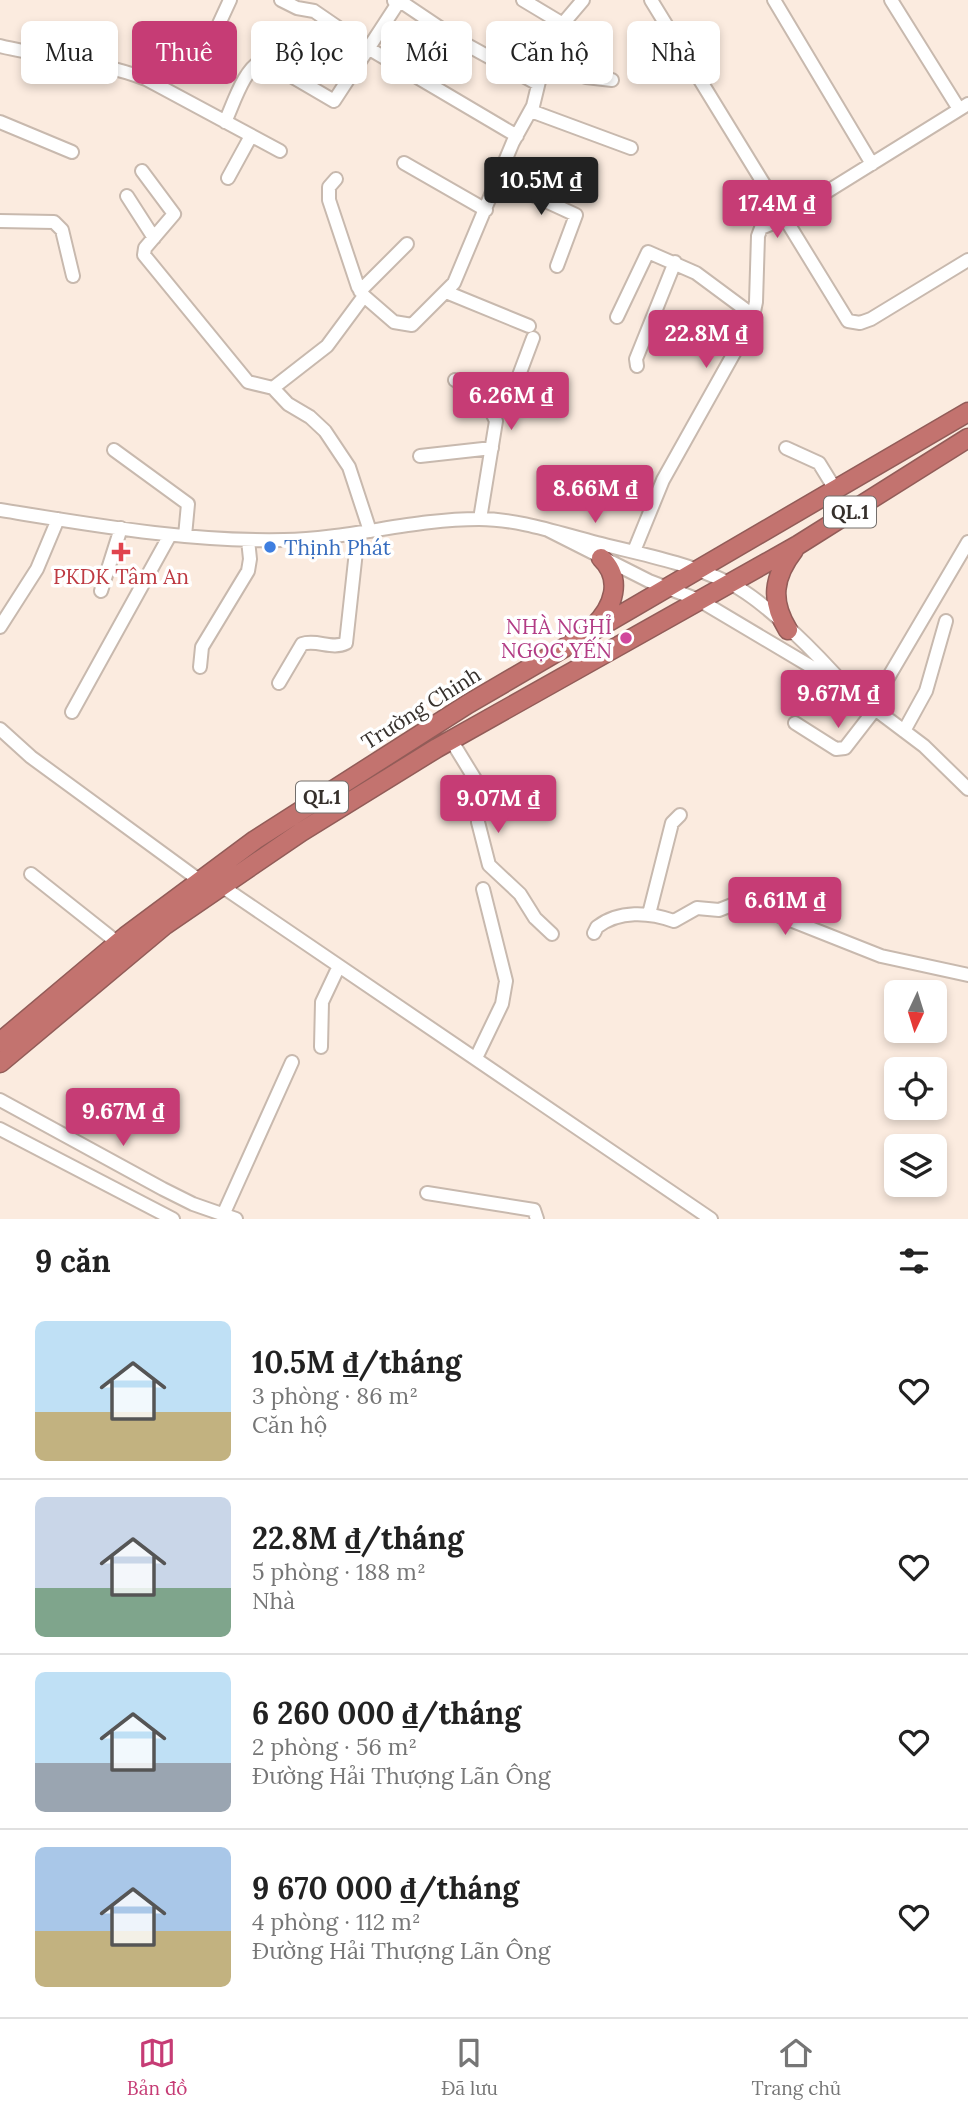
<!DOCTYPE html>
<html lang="vi">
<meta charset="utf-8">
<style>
body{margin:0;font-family:Lora,serif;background:#f6f6f6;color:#222;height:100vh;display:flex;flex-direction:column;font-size:26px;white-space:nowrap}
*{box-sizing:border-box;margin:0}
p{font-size:23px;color:#767676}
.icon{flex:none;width:38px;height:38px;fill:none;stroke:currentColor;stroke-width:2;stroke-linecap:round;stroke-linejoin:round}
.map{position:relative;height:1219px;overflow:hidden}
.details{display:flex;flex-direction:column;background:#fff;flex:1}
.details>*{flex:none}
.banner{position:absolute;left:21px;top:21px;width:928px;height:63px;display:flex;gap:14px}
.needle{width:46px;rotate:184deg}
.tools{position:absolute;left:884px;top:980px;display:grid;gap:14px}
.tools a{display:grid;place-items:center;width:63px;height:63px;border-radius:10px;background:#fff;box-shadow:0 4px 10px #0003;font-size:35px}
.price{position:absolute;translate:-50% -60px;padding:0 16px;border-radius:7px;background:#c63c75;color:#fff;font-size:23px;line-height:46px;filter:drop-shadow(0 2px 4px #0008)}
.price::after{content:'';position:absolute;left:50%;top:42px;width:21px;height:16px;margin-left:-10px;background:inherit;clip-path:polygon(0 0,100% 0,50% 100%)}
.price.on{background:#222;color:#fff}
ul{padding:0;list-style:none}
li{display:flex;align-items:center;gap:21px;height:175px;padding:0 35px}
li+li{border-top:2px solid #e0e0e0}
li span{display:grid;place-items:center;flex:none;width:196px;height:140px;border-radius:10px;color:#555}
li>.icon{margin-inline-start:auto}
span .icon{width:84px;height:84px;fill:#fffc;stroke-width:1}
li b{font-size:30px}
h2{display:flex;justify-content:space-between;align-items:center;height:84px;padding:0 35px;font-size:30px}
.chip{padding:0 24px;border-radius:10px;background:#fff;box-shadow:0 4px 10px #0003;font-size:24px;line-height:63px}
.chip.on{background:#c63c75;color:#fff}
.dock{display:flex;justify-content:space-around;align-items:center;height:98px;border-top:2px solid #e0e0e0;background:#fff;font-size:19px;color:#767676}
.dock a{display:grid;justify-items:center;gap:4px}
.dock .on{color:#c63c75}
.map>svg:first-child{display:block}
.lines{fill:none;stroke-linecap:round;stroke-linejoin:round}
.minor-casing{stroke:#c8b9ae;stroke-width:16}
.highway-casing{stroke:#925c58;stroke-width:21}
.minor{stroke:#fff;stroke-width:12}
.highway{stroke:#c3736f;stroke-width:18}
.shop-dot{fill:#3f7fe0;stroke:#fff;stroke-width:2.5}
.health-dot{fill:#e0444e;stroke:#fff;stroke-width:2.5}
.hotel-dot{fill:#d1479c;stroke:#fff;stroke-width:2.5}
.labels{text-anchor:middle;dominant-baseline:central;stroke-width:7;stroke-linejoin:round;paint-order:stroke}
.shield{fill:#fff;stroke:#726e6b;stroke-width:2}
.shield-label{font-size:19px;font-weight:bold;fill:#36302c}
.shop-label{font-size:21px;fill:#366cbe;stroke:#fff;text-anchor:start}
.health-label{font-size:21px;fill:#be3a42;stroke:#fff}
.hotel-label{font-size:21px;fill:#b23c85;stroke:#fff;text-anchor:end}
.street-label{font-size:21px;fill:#36302c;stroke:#fff}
</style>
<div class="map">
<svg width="968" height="1219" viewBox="0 0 968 1219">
<rect width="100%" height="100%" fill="#fbebdf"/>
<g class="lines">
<defs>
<path id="minor" d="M230,0L200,65L159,58L152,64L146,79L280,151
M281,0L297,8L314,11L368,48L517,136
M523,0L563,24
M651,0L848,321L860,323L871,319L968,260
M774,0L872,164
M891,0L959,109
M394,1L403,3L458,40L538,84
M0,46C49,58 99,61 146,79
M543,61L586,77L612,80
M531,111L631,148
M0,122L72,152
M225,122C233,105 245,65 264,60L334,101L398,3
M404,163L486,210
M142,171L174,214L145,248L144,255L248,382L273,388L288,404L310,417L325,431L349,467L370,531
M228,178L251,136
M336,179L329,187V200L358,287L364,296
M498,179L576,215L557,266
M127,196L154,238
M0,221L54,222L62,230L73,276
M360,291L407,244
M446,292L529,326
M617,317L648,252L696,273L754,316
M637,366L636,359L675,262
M455,380L484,396L496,421L480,519
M273,388L327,346L364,296L394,322L412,325L454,283L513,142L533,106L549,40L583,0
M494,414L509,402L533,338
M786,448L819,463L835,489
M114,450L188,504L185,536
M420,456L492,448
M0,510C94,525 189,542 284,540C349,539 413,519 479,519C519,519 558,533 597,543C641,554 688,563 729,583C764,599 821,658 847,688L699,600L649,581L548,530
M634,551L663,480L752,321L756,302L758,236L761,228L783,219L968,104
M101,591L121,528
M0,627L37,569L58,519
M200,667L202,647L248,571L250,559L248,540
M279,683L302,644C317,639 332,650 346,643L358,533
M847,688L924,746L968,789
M872,705L968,542
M72,712L170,535
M795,723L836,749L845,748L876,708
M0,729L31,757L199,880
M904,731L926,691L946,621
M451,740L478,784V822L489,865L520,894L535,918L552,934
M31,874L118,943
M220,885L711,1219
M649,914L672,823L680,815
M594,933L597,927C619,910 649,912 674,921L697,908L719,910L742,901L881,956L968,975
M321,1047L322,1002L339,966
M476,1058L502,1004L506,981L483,889
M0,1100L163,1189L193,1204L236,1219
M0,1129L173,1219
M427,1193L534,1210L537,1219
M223,1215L292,1062"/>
<path id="highway" d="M593,627C614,607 623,579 601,558
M788,630C770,601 773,577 794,550
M0,1042L126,936L255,840L468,704L968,412
M0,1063L165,925L301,832L437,748L798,545L968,438"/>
</defs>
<use href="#minor" class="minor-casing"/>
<use href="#highway" class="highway-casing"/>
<use href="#minor" class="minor"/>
<use href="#highway" class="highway"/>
</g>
<circle class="shop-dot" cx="270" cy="547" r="7"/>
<path class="health-dot" d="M117.5 541.5h7v7h7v7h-7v7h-7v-7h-7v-7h7z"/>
<circle class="hotel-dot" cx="626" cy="638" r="7"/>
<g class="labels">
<g class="shield">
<rect x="824" y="496.5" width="52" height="31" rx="5"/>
<rect x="296" y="781.5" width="52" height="31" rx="5"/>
</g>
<g class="shield-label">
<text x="850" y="512">QL.1</text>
<text x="322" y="797">QL.1</text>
</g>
<g class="shop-label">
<text x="284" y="547">Thịnh Phát</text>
</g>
<g class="health-label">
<text x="121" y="576">PKDK Tâm An</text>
</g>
<g class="hotel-label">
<text x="612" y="626">NHÀ NGHỈ<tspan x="612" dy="24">NGỌC YẾN</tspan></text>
</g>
<g class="street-label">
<text transform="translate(421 708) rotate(-32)">Trường Chinh</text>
</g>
</g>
</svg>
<div class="tools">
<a><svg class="needle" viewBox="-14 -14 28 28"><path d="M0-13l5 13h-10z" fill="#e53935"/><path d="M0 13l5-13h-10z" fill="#767676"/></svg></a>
<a><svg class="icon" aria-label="locate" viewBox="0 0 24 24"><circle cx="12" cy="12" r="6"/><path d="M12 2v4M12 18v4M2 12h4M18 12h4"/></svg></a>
<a><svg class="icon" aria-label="layers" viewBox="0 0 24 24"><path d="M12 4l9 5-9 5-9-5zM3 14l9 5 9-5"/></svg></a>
</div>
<b class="price on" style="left:541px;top:217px">10.5M ₫</b>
<b class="price" style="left:777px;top:240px">17.4M ₫</b>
<b class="price" style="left:706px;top:370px">22.8M ₫</b>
<b class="price" style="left:511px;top:432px">6.26M ₫</b>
<b class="price" style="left:595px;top:525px">8.66M ₫</b>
<b class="price" style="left:838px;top:730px">9.67M ₫</b>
<b class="price" style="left:498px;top:835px">9.07M ₫</b>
<b class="price" style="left:785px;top:937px">6.61M ₫</b>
<b class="price" style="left:123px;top:1148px">9.67M ₫</b>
<div class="banner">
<a class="chip">Mua</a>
<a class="chip on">Thuê</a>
<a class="chip">Bộ lọc</a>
<a class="chip">Mới</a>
<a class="chip">Căn hộ</a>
<a class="chip">Nhà</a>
</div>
</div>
<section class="details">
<h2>9 căn<svg class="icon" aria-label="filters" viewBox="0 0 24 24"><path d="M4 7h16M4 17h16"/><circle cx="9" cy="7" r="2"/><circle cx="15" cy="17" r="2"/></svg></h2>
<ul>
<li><span style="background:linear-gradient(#bfe0f5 65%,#c2b280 0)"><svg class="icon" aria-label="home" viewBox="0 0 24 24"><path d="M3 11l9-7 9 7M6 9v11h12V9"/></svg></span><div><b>10.5M ₫/tháng</b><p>3 phòng · 86 m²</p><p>Căn hộ</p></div><svg class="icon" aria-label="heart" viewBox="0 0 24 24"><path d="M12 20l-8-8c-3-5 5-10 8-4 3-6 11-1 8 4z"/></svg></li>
<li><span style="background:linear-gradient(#c9d6e8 65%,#7fa58c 0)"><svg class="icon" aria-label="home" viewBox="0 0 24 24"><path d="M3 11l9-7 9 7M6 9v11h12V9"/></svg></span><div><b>22.8M ₫/tháng</b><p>5 phòng · 188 m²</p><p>Nhà</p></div><svg class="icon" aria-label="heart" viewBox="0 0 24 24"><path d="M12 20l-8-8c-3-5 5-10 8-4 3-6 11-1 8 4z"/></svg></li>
<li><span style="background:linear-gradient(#bfe0f5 65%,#9aa5b1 0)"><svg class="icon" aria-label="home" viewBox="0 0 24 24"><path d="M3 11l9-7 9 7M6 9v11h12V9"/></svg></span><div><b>6 260 000 ₫/tháng</b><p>2 phòng · 56 m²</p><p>Đường Hải Thượng Lãn Ông</p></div><svg class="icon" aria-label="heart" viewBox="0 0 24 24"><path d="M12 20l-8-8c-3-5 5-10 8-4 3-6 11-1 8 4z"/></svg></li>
<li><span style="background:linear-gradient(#a9c7e8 60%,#c2b280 0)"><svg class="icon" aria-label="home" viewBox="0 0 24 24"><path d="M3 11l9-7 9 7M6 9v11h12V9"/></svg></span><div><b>9 670 000 ₫/tháng</b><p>4 phòng · 112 m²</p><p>Đường Hải Thượng Lãn Ông</p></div><svg class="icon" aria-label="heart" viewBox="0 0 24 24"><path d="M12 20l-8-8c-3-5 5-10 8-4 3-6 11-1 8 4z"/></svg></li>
</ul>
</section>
<nav class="dock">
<a class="on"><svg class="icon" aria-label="map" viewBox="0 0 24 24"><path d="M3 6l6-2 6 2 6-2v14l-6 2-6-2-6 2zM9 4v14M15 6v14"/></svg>Bản đồ</a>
<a><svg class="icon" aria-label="saved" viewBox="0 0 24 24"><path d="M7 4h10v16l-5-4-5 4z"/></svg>Đã lưu</a>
<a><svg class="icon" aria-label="home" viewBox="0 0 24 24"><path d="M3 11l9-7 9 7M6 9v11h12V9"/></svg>Trang chủ</a>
</nav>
